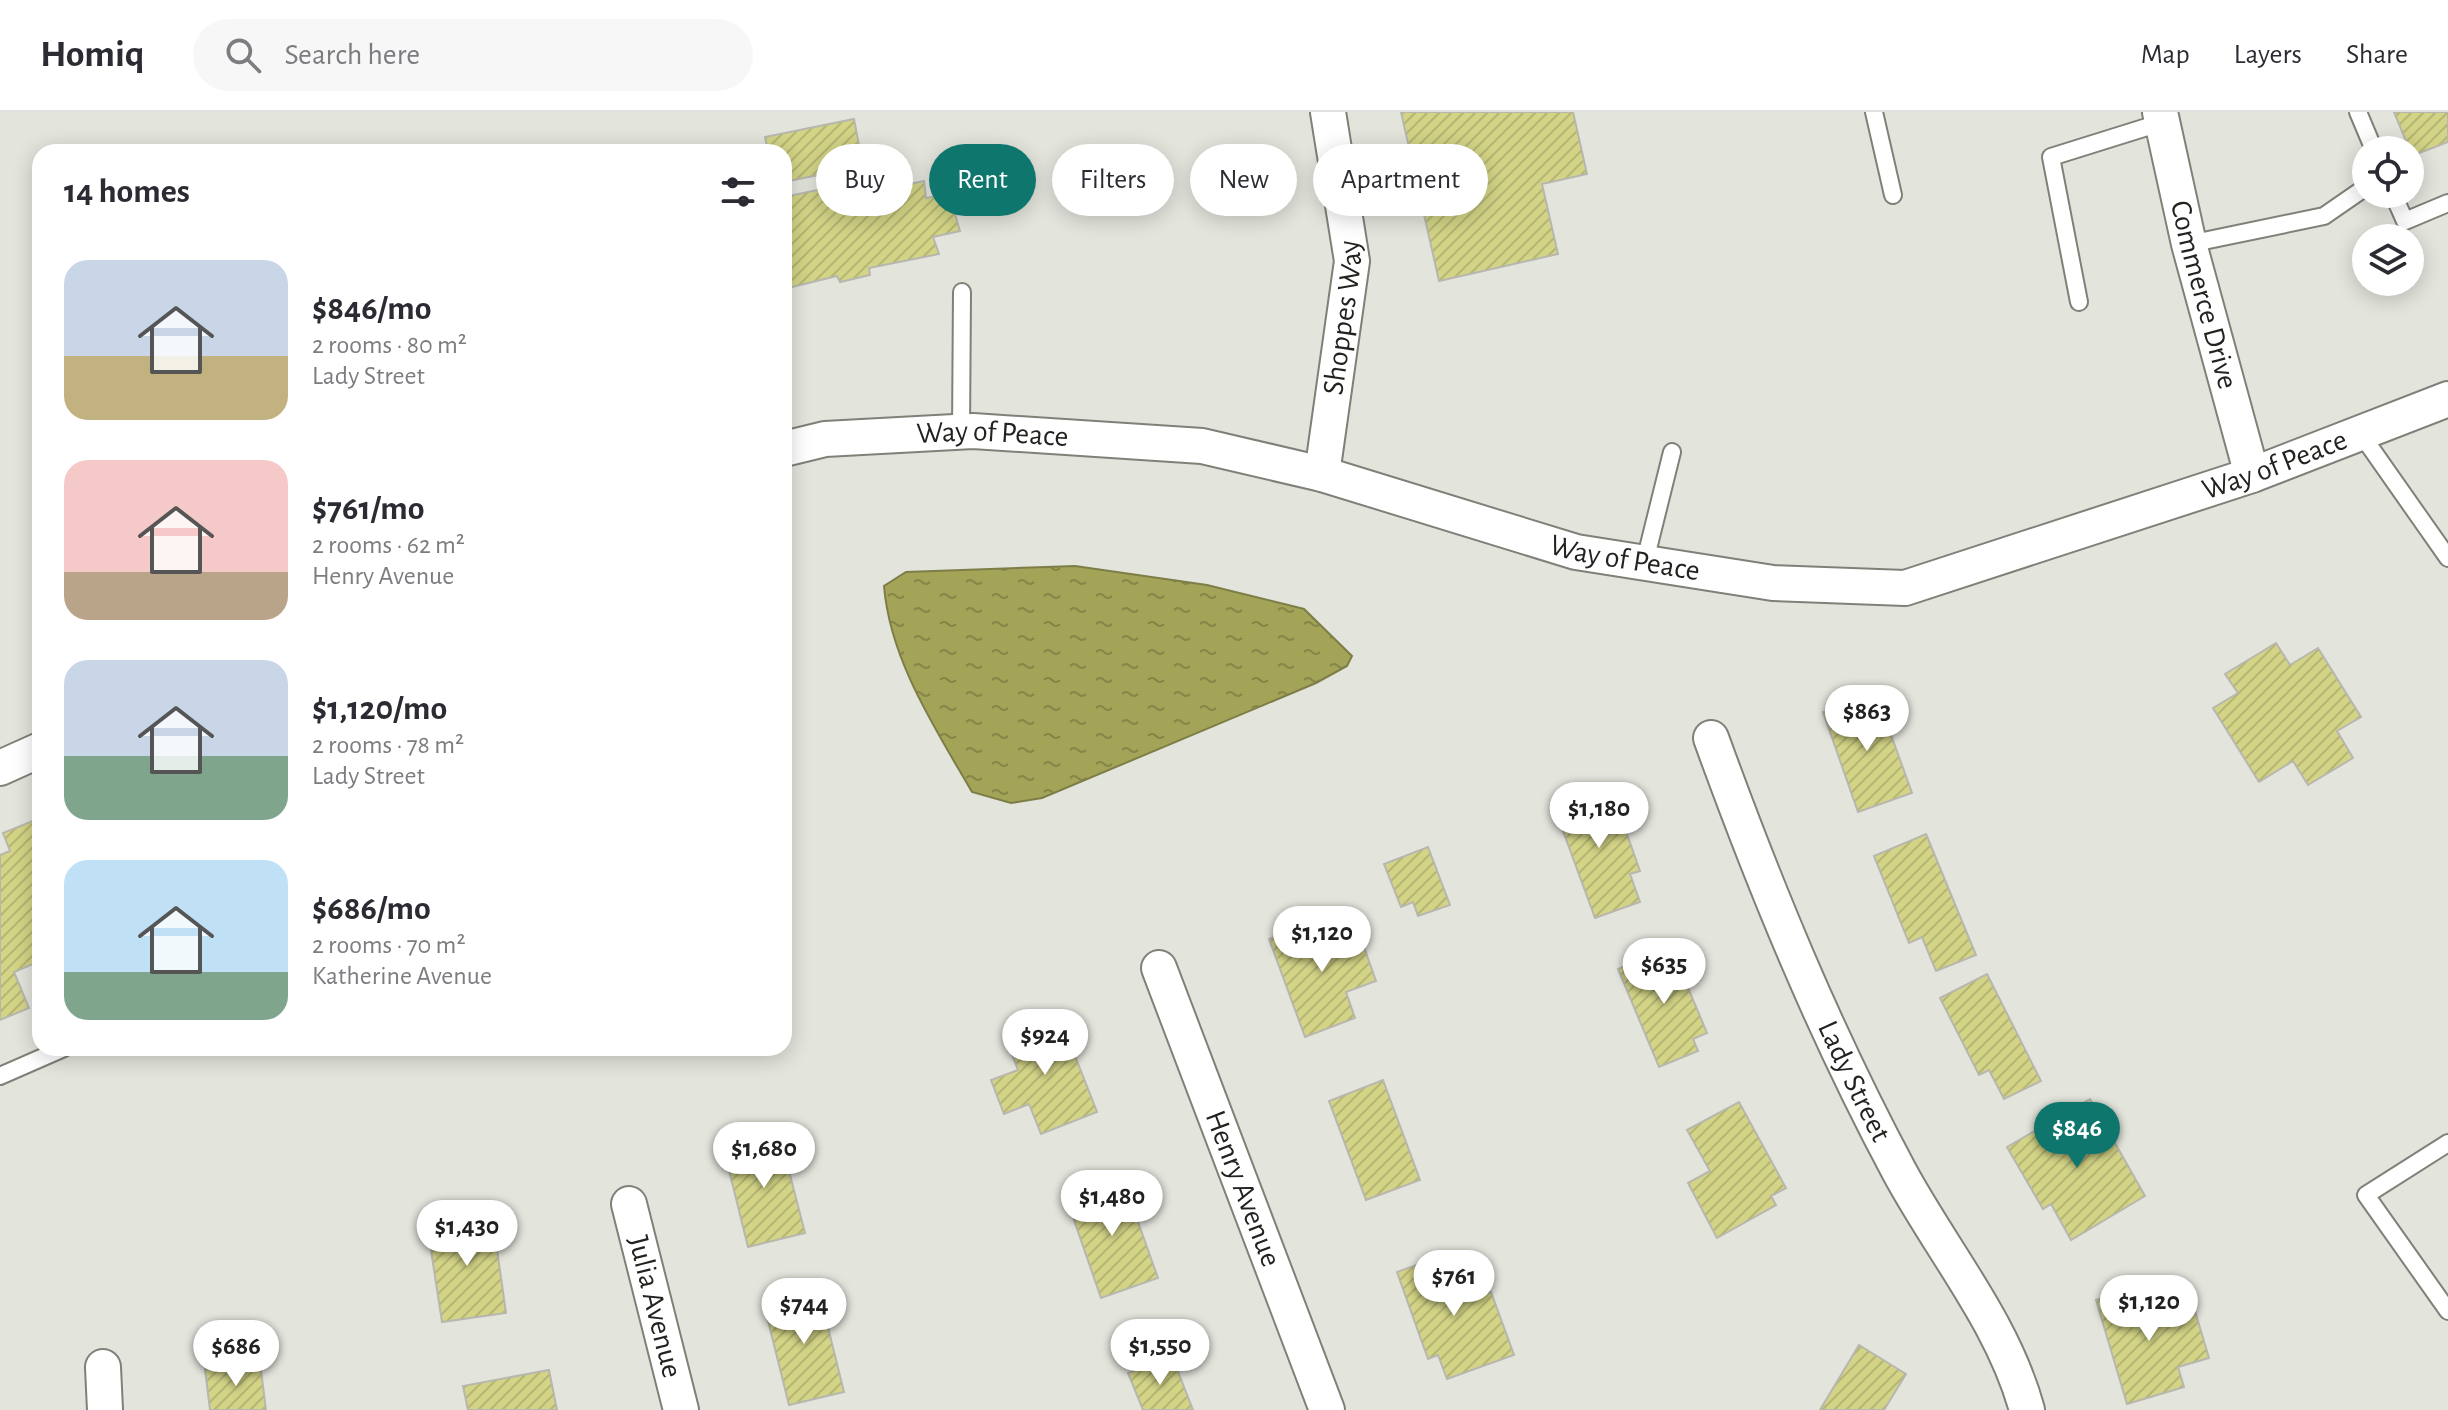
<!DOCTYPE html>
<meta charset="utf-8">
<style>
body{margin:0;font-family:"Alegreya Sans",sans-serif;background:#f7f7f7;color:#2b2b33;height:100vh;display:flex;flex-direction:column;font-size:30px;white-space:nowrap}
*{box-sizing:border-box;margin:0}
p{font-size:26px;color:#7c7c81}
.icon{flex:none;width:44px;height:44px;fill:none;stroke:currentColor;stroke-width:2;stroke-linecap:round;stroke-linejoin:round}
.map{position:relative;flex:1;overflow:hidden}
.sheet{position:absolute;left:32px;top:32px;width:760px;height:912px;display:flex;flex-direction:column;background:#fff;border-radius:24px;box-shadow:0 4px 20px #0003}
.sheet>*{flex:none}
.hud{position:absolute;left:816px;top:32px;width:760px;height:72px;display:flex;gap:16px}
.buttons{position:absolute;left:2352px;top:24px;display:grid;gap:16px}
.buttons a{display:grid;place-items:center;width:72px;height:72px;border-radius:50%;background:#fff;box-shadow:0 4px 20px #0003;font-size:40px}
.price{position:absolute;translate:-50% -68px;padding:0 18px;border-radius:28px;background:#fff;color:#222;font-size:26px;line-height:52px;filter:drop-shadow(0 2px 4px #0008)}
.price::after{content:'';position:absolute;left:50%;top:48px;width:24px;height:18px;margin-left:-12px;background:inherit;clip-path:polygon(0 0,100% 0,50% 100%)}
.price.active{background:#0f766e;color:#fff}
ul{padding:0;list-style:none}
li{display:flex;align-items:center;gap:24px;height:200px;padding:0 32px}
li span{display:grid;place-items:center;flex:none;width:224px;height:160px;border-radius:24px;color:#555}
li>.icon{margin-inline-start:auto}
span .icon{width:96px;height:96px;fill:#fffc;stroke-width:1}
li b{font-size:34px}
h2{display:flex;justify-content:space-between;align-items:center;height:96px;padding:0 32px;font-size:34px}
.chip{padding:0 28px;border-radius:36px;background:#fff;box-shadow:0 4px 20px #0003;font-size:28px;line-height:72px}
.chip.active{background:#0f766e;color:#fff}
header{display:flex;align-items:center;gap:48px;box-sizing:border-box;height:112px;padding:0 40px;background:#fff;border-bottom:2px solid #e1e1e2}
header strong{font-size:38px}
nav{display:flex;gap:44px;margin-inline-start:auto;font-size:28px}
.search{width:560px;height:72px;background:#f7f7f7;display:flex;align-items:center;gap:20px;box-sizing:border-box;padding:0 28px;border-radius:44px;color:#7c7c81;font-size:30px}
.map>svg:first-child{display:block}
.water{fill:url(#water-ripples);stroke:#7d7d47;stroke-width:2}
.building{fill:url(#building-hatch);stroke:#b7b7af;stroke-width:2}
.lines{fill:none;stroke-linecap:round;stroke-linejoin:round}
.service-casing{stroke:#808079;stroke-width:20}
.minor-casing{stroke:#808079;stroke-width:38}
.service{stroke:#fff;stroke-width:16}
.minor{stroke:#fff;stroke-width:34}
.labels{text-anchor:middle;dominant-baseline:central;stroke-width:6;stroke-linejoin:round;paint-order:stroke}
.street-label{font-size:30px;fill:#22221f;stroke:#f0f1e9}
</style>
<header>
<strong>Homiq</strong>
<div class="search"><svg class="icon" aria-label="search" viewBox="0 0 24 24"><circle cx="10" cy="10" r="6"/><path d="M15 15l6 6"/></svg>Search here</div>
<nav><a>Map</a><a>Layers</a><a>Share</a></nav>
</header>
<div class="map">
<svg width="2448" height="1298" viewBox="0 0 2448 1298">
<defs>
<pattern id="water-ripples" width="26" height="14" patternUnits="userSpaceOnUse" patternTransform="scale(2)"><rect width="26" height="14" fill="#a4a458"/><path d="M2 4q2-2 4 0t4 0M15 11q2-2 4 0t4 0" fill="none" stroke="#858548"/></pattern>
<pattern id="building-hatch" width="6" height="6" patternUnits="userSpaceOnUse" patternTransform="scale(2)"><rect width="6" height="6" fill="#d3d486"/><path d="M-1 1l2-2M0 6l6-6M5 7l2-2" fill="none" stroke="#b5b673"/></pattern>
</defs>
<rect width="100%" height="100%" fill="#e3e4dc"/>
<path class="water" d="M1075,454L1207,473L1304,497L1352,544L1347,554L1316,571L1042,686L1011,691L972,680C935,616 890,548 884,474L906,460Z"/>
<path class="building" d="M1401,0H1573L1587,62L1542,72L1558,142L1439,169Z
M2394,0H2448V30L2412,44Z
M854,7L863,54L784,70V40H768L765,25Z
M872,61L879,78L924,69L926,86L949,82L960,119L933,125L939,142L869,156L870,163L840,170L837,164L784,177V85L846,72V67Z
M2276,531L2290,553L2318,536L2361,605L2337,619L2353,646L2308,673L2293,649L2259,670L2213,596L2238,581L2225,562Z
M1876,581L1912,681L1858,700L1823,600Z
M1593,673L1599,691L1614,685L1640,759L1630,762L1640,790L1595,806L1552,689Z
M40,706V849L14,860L29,896L0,908V743L10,739L3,721Z
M1926,722L1976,843L1936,859L1922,825L1909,831L1874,744Z
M1428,735L1450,793L1418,804L1413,790L1401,795L1384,752Z
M1322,807L1330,828L1358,818L1376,869L1346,880L1355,906L1305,925L1269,827Z
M1671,835L1707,921L1693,927L1698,939L1659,955L1618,857Z
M1987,862L2041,969L2004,987L1989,958L1979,963L1940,886Z
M1059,903L1097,1000L1041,1022L1029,992L1004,1002L991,968L1018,958L1005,924Z
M1383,968L1420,1068L1366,1088L1329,989Z
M2090,987L2145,1084L2071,1128L2051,1092L2043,1097L2007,1035Z
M1739,990L1786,1076L1771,1084L1776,1093L1717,1126L1688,1071L1710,1059L1687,1018Z
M779,1020L805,1121L748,1135L723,1034Z
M1122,1065L1158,1166L1101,1186L1066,1085Z
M492,1102L506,1201L442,1210L427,1112Z
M1449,1141L1466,1188L1491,1180L1514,1243L1447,1267L1438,1243L1428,1247L1397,1160Z
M2150,1172L2162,1209L2195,1199L2209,1246L2178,1255L2184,1275L2127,1292L2096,1188Z
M818,1175L844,1280L789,1293L763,1189Z
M1859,1233L1906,1262L1884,1298H1820Z
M1172,1244L1193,1298H1143L1128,1261Z
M260,1250L266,1298H210L205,1257Z
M549,1258L557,1298H468L463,1274Z"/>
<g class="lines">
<defs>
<path id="service" d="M1874,0L1893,83
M2358,0L2374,38
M2393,82L2405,109L2448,91
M2189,132L2324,104L2366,75
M2079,190L2051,45L2163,10
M961,320L962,180
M2361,322L2448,446
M1644,453L1672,340
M0,964L64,936
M2448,1031L2366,1083L2448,1199"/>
<g id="minor">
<path id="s1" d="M2160,0L2189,132L2252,363"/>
<path id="s2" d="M784,337L825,327L973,319L1202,334L1322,362L1576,440L1773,471L1905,476L2252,363L2448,287"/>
<path id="s3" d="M1322,362L1352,149L1328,0"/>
<path id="s4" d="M1711,626C1765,775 1824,919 1899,1059C1942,1139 2003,1210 2027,1298"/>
<path d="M0,656L40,638"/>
<path id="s5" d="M1159,856L1327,1298"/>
<path id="s6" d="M629,1092L681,1298"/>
<path d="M103,1255L105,1298"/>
</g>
</defs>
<use href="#service" class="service-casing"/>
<use href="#minor" class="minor-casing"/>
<use href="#service" class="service"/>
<use href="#minor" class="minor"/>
</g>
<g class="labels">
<g class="street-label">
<text stroke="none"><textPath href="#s1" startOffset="188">Commerce Drive</textPath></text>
<text stroke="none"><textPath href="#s3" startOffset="158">Shoppes Way</textPath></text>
<text stroke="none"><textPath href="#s2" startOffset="210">Way of Peace</textPath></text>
<text stroke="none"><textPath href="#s2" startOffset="1530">Way of Peace</textPath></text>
<text stroke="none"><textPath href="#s2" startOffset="858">Way of Peace</textPath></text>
<text stroke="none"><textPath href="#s4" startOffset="372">Lady Street</textPath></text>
<text stroke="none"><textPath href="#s5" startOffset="236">Henry Avenue</textPath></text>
<text stroke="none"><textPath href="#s6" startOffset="106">Julia Avenue</textPath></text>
</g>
</g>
</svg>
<div class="buttons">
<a><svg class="icon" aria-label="locate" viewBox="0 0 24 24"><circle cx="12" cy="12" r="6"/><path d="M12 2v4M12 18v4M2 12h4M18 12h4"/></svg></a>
<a><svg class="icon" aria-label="layers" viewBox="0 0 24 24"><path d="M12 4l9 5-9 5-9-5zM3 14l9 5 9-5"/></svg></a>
</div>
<b class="price" style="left:1867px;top:641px">$863</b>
<b class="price" style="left:1599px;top:738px">$1,180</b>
<b class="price" style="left:1322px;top:862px">$1,120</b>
<b class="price" style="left:1664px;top:894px">$635</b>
<b class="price" style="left:1045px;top:965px">$924</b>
<b class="price active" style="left:2077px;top:1058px">$846</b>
<b class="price" style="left:764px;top:1078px">$1,680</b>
<b class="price" style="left:1112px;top:1126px">$1,480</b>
<b class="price" style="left:467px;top:1156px">$1,430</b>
<b class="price" style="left:1454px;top:1206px">$761</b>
<b class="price" style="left:2149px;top:1231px">$1,120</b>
<b class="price" style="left:804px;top:1234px">$744</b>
<b class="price" style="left:1160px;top:1275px">$1,550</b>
<b class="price" style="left:236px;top:1276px">$686</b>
<div class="hud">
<a class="chip">Buy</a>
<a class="chip active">Rent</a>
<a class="chip">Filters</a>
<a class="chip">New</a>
<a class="chip">Apartment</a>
</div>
<section class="sheet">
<h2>14 homes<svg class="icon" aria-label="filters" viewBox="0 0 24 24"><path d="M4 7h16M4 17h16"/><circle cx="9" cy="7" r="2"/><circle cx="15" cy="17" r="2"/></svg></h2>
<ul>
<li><span style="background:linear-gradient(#c9d6e8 60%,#c2b280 0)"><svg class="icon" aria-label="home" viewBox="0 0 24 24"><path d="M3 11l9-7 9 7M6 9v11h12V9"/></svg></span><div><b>$846/mo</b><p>2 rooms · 80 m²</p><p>Lady Street</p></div></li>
<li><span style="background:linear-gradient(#f6c9c9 70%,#b9a48a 0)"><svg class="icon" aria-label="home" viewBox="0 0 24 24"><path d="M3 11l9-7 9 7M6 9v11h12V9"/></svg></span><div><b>$761/mo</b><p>2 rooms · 62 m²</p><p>Henry Avenue</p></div></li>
<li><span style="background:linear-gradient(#c9d6e8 60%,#7fa58c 0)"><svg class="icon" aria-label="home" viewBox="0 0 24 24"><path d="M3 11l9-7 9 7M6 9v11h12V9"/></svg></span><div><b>$1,120/mo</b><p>2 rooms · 78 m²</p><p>Lady Street</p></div></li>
<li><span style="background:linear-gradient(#bfe0f5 70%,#7fa58c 0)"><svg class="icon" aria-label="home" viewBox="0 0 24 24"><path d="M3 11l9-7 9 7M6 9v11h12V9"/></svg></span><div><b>$686/mo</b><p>2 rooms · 70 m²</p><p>Katherine Avenue</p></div></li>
</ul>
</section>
</div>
